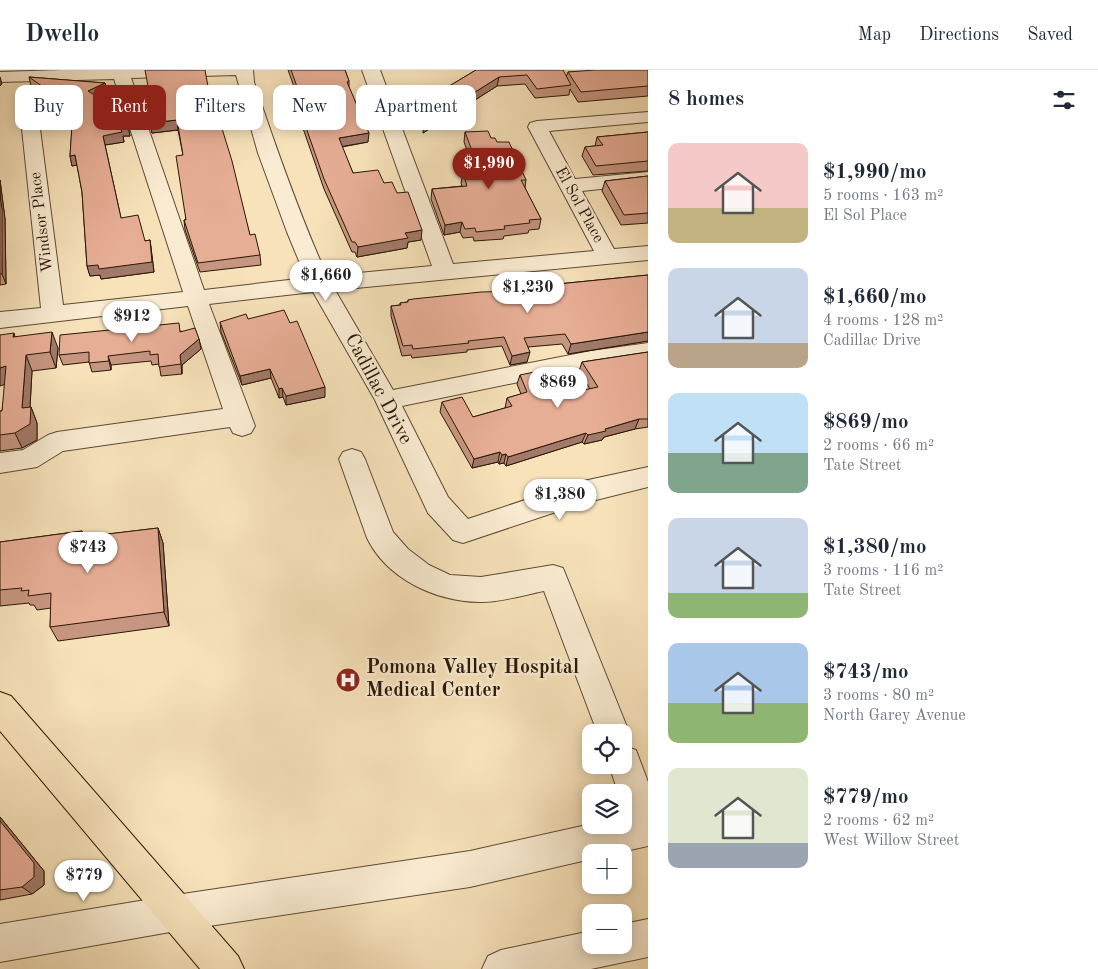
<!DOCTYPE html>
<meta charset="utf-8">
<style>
body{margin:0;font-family:"Old Standard TT",serif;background:#f2f2f3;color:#1f2937;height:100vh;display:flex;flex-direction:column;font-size:19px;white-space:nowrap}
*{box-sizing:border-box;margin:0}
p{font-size:16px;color:#747a83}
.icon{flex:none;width:28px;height:28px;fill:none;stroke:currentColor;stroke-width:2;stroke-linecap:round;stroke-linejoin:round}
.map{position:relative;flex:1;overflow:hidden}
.drawer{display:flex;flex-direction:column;background:#fff;width:450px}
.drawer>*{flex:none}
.hud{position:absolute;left:15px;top:15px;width:475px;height:45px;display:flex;gap:10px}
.tools{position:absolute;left:582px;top:654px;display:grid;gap:10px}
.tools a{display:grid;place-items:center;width:50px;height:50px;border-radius:10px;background:#fff;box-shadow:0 2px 12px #0003;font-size:25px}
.price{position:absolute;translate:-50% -42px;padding:0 11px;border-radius:18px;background:#fff;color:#222;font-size:16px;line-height:32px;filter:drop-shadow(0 1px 2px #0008)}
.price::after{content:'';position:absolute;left:50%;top:30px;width:15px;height:11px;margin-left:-8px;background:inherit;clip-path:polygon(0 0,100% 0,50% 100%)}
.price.active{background:#8f2418;color:#fff}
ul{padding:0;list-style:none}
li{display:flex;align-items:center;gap:15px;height:125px;padding:0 20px}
li span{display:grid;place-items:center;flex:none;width:140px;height:100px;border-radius:10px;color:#555}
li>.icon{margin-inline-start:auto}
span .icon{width:60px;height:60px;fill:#fffc;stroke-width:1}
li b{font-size:21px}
h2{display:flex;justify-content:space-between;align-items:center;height:60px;padding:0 20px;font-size:21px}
.pill{padding:0 18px;border-radius:10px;background:#fff;box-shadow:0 2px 12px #0003;font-size:18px;line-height:45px}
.pill.active{background:#8f2418;color:#fff}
header{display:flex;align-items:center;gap:30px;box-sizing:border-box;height:70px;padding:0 25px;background:#fff;border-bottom:1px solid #e0e1e3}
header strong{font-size:24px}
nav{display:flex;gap:28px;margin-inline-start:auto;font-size:18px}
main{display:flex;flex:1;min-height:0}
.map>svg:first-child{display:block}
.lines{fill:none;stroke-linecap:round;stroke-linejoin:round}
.minor-casing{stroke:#5d4a33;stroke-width:2}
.major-casing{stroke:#2a1706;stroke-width:2}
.minor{fill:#faecd2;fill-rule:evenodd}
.major{fill:#f7e2ba;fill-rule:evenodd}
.wall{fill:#c79681;stroke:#2a1706}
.shaded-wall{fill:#a27a69;stroke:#2a1706}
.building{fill:#e7ae96;stroke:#2a1706}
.labels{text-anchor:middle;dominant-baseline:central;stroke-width:4.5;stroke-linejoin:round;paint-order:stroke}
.far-street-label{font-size:16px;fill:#2a1706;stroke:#faecd2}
.street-label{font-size:20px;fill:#2a1706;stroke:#faecd2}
.poi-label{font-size:20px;font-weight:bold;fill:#2a1706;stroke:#faecd2;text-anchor:start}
</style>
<header>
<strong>Dwello</strong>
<nav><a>Map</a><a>Directions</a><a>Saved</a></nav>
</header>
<main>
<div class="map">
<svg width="648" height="899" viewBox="0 0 648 899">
<rect width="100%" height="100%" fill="#f7e2ba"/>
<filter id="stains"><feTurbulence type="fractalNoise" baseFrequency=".004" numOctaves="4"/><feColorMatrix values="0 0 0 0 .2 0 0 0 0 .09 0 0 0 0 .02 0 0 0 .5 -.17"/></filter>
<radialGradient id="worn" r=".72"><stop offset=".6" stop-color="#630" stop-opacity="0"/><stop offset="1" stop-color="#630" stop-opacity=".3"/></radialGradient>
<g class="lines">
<defs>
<path id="minor" d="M62,0H253L254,12C276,78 299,143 327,206L432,196L362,0H380L453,194L594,181L528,57L530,53L537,51L648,42V52L549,61L575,109L648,102V114L582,121L614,179L648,176V190L335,220L393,320L591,281L648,273V289L591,297L402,336L448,427L468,449L579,412L648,397V417L580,434L463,473L453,470L428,443L375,330L313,222L209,234L255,356L251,363L242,366L233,363L230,357L63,381L37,397L0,403V383L23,380L48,365L57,362L223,339L188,236L0,258V242L41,238L22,59L24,55L31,53L38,55L40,59L63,235L183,222L114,9L0,12V2ZM236,5L258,83L287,162L306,208L204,220L131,8Z
M352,379L361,382L365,389L393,462L408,479L429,495L450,505L481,507L553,495L563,498L629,662L624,673V662H597L544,521C524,525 498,533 479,532C435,531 387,509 367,468L339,389L343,382Z
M624,676L636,680L648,712V776L621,782H591V789L470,817L176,861L0,892V854L176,825L470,781L591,754L624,755V747H626L624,739V722H618L609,695H624Z
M648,849V887L591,899H482L488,886L501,880L591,861V875H624V854Z"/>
<path id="major" d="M0,622L11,626L238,886L244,899H200L0,661Z"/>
</defs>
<use href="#minor" class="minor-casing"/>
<use href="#major" class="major-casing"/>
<use href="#minor" class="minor"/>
<use href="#major" class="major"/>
</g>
<path class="wall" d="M288,0H345L349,11V17L368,72L342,77L353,103L384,113L421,170L408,172L407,178L357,187L355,182H352L324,119L296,38L297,25Z
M476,0L566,7L568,2L648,0V26L578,32L570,19L569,25L535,28L525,14L497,16L423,63L446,18Z
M29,7L105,13L107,23L97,27L128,56L130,66H123L124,72L105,75L121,148L145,171L150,170L154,202L101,209L100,205L90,206L87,196L82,122L77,95L72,96L70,86L73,45L31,16Z
M209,22L250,165L260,185L261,195L200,202L185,160L184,150H186L183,85L178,60L152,63L143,23Z
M465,62L491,68L497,72L526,110L525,118L541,149L539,159L529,160L528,163L504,166L503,169L474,171L473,167L463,168L460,162L444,165L431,129L432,119L462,116L461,113L463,103L475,102L464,72Z
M648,62V101L593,105L582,86L585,77L595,76L597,67Z
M648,106V153L621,155L602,121L605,111Z
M0,110L5,149L6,214L0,215Z
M648,205V271L568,284L562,274L528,277L527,292L510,295L502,276L467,280V282L412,288L411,285L402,286L391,246V236L400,235V233L408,232V230L518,221V218Z
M220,252L325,327L286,335L283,327L279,328L271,308L242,315L221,262Z
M181,261L199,269L201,279L182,295V304L161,306L159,294L152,295L151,291L111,295V300L92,302L89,292L63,295L59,285Z
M14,263L15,267L58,278L56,298L32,301L30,337H31L37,353V370L22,378L0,381V341H2Z
M648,282V357L635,359L604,367L602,370L584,374L582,372L506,396L504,393L499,394L498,392L472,398L440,342L442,332L473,347L505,338L507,328L521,324L517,314L520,305L556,326L590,319L579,301L582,292Z
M158,458L163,473L169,556L58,571L50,557L51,538L37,540L34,535H30L29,533L0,536V472L82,461L84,467Z
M0,747L44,801V815L32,824L0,830Z"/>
<path class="shaded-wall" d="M0,7L2,14L0,16Z
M499,7L497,16L423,63L424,54Z
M105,13L107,23L90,31L88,21Z
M177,50L178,60L152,63L150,53Z
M128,56L130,66H123L124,72L105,75L103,66L120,57Z
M369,63L368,72L339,77V68Z
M75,85L77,95L72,96L70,86Z
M0,110L5,149L6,214L2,204Z
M462,152L460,162L444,165L445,155Z
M422,160L421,170L408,172L407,178L357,187L358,177L405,163Z
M150,170L154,202L101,209L100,205L90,206L87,196Z
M52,262L58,278L56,298L50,282Z
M648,262V271L568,284L571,274Z
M199,269L201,279L182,295V304L180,285Z
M530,282L527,292L510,295L512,286Z
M26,285L32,301L29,354L22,338Z
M108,286L111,295V300L109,291Z
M6,296L13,312L0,316V298Z
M270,299L271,308L242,315L240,306Z
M325,317V327L286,335V326Z
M282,318L283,327L279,328V319Z
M31,337L37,353V370L22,378L15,363Z
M639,349L635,359L604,367L602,370L584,374L588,365L605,359Z
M586,363L582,372L506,396L508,387Z
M500,382L498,392L472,398L474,389Z
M506,384L504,393L499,394L502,385Z
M158,458L163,473L169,556L164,542Z
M0,747L44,801V815L32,824L22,817L0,751Z"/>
<path class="building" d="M145,0H205L209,22H211L218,52H220L232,91L250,165L255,164L260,185L198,193L184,150H186L176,86L183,85L177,50L150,53L143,23L149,22Z
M291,0H345L349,11L347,12L369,63L339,68L353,103L378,100L384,113L392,112L397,123L408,122L422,160L405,163L408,168L358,177L355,172H352L324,109L296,29L298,28L297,25H300Z
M476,0H563L571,15L537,19L527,5L499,7L424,54L439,16L446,18Z
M595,0H648V16L581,22L568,2Z
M29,7L105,13L88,21L125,45L128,56L120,57L122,62L103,66L121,148L138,145L145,171L150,170L152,192L99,199L98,195L87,196L82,122L75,85L70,86L73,38Z
M488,61L491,68H495L497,72H509L526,110H521L541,149L529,150L530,153L504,156L505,159L476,162L475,158L465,159L462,152L445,155L432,119L467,116L463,103L480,102L465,62Z
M648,62V91L596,96L585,77L603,75L597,67Z
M648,106V143L624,145L605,111Z
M0,125L2,139V204H0Z
M648,205V262L571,274L565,264L524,268L530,282L512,286L504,267L468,271L469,273L413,279L412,275L403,276L391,236L401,235L400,233L408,232V230L413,229L481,222L519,221L518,218Z
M284,240L290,253L297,251L325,317L286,326L282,318L279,319L270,299L240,306L220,252L246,244L248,249Z
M179,253L180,262L195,258L199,269L180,285L181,294L159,297L158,284L150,285V281L108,286L109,291L89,293V282L59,285L60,265Z
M52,262L50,282L26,285L22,338L31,337L30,354L15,363L0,365V341H2L6,296L0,298V265L14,263L13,267Z
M648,282V349H639L605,359L606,361L588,365L586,363L508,387L506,384L502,385L500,382L474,389L442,332L462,327L473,347L512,336L507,328L527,322L520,305L539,301L556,326L598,317L582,292Z
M158,458L164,542L50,557L51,523L28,526L29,520L21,521L22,518L0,520V472L82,461V467Z
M0,751L34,793V807L22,817L0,820Z"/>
<defs>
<symbol id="hospital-disc" viewBox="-11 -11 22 22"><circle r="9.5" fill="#8f2418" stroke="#faecd2"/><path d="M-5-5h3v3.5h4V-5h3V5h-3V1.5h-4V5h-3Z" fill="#fff"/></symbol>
</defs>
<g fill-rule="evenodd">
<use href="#hospital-disc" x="334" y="596" width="28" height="28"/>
</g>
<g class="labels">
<g class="far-street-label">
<text transform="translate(579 135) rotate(61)">El Sol Place</text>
<text transform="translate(42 152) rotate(-97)">Windsor Place</text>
</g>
<g class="street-label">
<text transform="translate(378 319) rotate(62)">Cadillac Drive</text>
</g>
<g class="poi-label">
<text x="366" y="598">Pomona Valley Hospital<tspan x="366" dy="23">Medical Center</tspan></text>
</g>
</g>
<rect width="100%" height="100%" filter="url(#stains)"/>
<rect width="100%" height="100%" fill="url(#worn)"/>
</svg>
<div class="tools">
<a><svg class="icon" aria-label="locate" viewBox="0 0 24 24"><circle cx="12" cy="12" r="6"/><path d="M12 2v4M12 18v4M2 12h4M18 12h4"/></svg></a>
<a><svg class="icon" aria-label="layers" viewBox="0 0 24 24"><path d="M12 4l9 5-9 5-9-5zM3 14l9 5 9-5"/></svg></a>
<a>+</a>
<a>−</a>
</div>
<b class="price active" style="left:489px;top:120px">$1,990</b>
<b class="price" style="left:326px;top:232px">$1,660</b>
<b class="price" style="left:528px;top:244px">$1,230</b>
<b class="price" style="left:132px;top:273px">$912</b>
<b class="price" style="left:558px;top:339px">$869</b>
<b class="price" style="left:560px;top:451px">$1,380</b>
<b class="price" style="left:88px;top:504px">$743</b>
<b class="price" style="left:84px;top:832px">$779</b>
<div class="hud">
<a class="pill">Buy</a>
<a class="pill active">Rent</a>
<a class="pill">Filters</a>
<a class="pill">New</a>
<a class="pill">Apartment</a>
</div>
</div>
<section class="drawer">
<h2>8 homes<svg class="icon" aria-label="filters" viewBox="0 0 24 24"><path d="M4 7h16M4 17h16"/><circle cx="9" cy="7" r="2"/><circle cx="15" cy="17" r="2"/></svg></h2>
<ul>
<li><span style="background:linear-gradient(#f6c9c9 65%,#c2b280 0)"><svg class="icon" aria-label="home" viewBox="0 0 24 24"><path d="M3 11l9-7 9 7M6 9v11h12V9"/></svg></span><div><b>$1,990/mo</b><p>5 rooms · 163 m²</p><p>El Sol Place</p></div></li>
<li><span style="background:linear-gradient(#c9d6e8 75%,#b9a48a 0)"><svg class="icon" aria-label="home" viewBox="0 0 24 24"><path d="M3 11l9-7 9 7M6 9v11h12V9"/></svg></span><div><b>$1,660/mo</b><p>4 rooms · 128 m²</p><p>Cadillac Drive</p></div></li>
<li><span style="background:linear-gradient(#bfe0f5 60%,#7fa58c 0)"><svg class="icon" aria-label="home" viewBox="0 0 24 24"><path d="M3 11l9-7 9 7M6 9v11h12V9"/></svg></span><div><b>$869/mo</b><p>2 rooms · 66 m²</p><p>Tate Street</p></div></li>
<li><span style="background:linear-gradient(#c9d6e8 75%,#8fb573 0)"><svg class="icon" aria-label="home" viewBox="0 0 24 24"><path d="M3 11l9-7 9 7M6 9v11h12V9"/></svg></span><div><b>$1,380/mo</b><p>3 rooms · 116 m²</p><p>Tate Street</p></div></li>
<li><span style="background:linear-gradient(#a9c7e8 60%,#8fb573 0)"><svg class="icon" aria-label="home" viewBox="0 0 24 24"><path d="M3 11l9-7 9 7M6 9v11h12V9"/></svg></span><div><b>$743/mo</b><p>3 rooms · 80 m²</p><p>North Garey Avenue</p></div></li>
<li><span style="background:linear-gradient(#dfe7d0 75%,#9aa5b1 0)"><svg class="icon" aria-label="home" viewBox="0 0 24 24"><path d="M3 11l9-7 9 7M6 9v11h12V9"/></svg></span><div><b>$779/mo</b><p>2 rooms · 62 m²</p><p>West Willow Street</p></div></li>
</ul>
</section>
</main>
